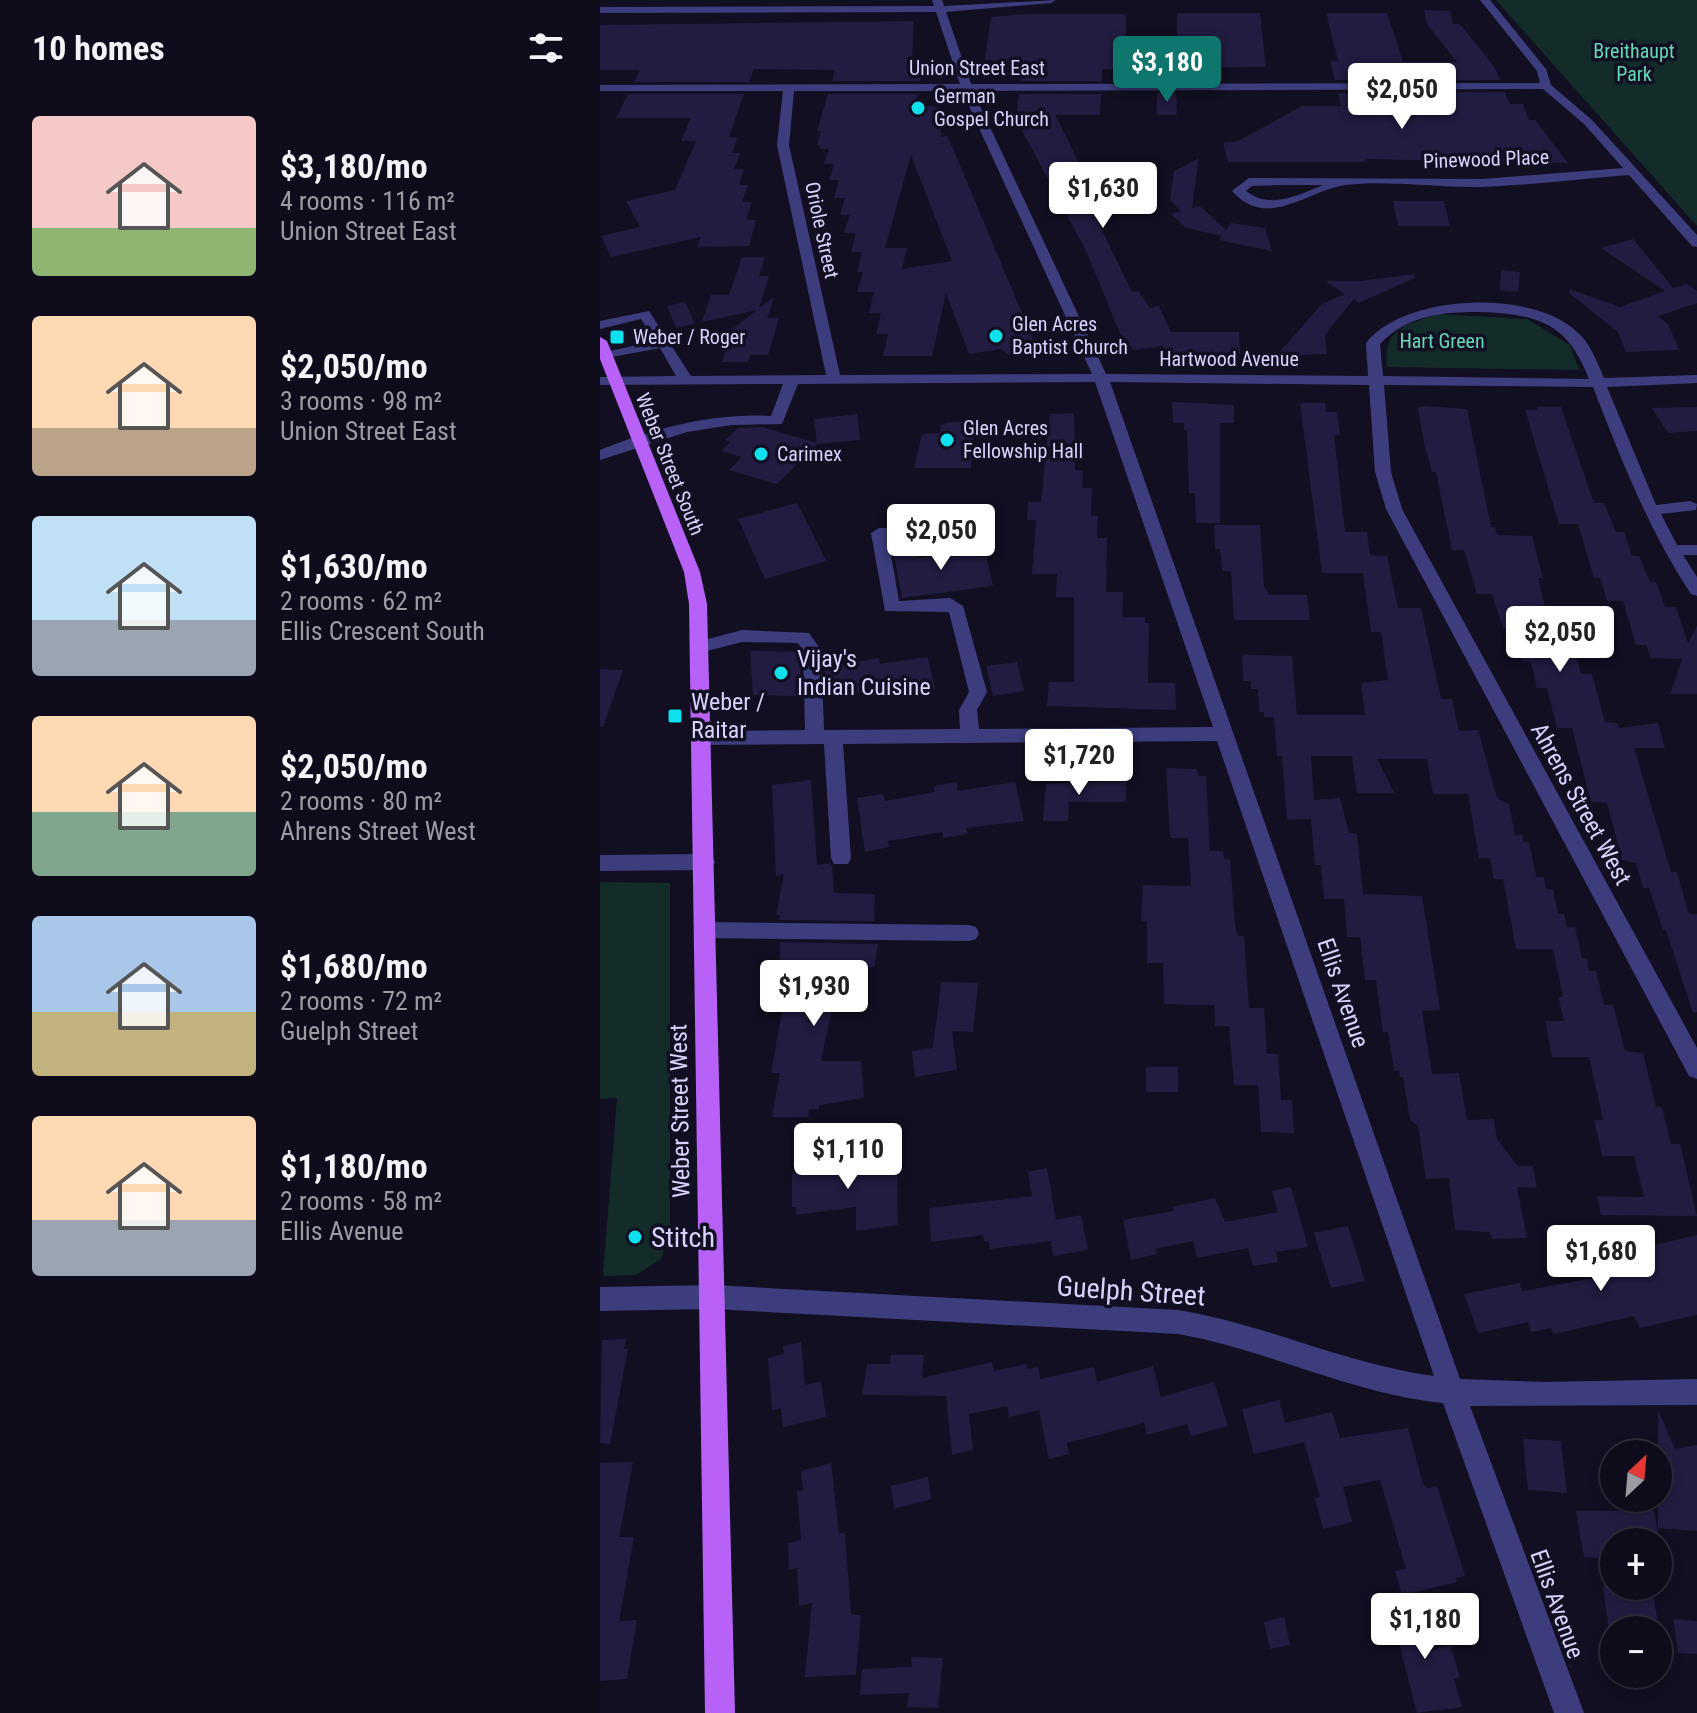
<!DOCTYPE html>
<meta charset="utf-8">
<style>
body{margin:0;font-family:"Roboto Condensed",sans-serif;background:#171423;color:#f1f3f6;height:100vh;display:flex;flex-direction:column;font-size:30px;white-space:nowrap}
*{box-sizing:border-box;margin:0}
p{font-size:26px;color:#9b9ba2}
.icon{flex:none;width:44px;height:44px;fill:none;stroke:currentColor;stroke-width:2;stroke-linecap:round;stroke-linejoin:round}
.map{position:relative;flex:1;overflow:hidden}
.details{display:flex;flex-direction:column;background:#0e0b1a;width:600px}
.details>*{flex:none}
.needle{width:52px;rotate:26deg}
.buttons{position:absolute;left:1000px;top:1440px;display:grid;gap:16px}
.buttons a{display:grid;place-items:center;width:72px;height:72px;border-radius:50%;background:#0e0b1a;box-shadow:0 4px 12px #0003,0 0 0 2px #2e2b39;font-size:40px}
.price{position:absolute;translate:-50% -68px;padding:0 18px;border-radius:8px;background:#fff;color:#222;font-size:26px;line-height:52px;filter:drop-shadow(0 2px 4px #0008)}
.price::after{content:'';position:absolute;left:50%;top:48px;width:24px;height:18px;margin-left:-12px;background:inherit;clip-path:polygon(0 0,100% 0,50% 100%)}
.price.current{background:#0f766e;color:#fff}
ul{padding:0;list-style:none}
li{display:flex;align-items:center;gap:24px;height:200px;padding:0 32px}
li span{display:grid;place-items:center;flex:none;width:224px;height:160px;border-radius:8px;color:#555}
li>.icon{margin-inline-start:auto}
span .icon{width:96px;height:96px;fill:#fffc;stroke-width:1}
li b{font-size:34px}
h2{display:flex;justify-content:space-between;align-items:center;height:96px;padding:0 32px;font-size:34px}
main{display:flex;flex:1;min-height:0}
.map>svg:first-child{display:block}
.green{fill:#132c2a}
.building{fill:#221c42;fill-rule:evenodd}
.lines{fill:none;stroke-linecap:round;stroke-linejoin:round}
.minor{fill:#3d3d7e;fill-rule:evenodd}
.major{fill:#b761f6;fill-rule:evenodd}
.poi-dot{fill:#0ee1ed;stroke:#120f22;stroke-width:3}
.labels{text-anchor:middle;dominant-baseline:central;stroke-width:7;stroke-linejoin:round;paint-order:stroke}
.far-park-label{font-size:20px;fill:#63d8b6;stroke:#120f22}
.far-street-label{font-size:20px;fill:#d6d3fc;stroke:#120f22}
.far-poi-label{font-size:20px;fill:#d6d3fc;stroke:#120f22;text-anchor:start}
.poi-label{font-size:24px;fill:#d6d3fc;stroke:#120f22;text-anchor:start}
.street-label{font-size:24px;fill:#d6d3fc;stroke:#120f22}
.near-poi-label{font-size:28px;fill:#d6d3fc;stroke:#120f22;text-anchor:start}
.near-street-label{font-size:28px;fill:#d6d3fc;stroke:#120f22}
</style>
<main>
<section class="details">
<h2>10 homes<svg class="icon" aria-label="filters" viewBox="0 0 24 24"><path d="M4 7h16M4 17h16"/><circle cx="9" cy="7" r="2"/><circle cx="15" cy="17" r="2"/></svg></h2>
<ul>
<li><span style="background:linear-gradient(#f6c9c9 70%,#8fb573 0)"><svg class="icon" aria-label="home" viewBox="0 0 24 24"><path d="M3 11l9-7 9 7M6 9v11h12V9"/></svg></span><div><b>$3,180/mo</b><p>4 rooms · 116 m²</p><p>Union Street East</p></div></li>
<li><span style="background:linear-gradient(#ffd9b3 70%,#b9a48a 0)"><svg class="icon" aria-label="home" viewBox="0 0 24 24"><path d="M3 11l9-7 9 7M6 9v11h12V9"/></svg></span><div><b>$2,050/mo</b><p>3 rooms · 98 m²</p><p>Union Street East</p></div></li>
<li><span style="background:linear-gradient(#bfe0f5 65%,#9aa5b1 0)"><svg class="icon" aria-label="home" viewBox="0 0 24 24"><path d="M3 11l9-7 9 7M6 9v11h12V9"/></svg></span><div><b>$1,630/mo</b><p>2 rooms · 62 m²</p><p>Ellis Crescent South</p></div></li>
<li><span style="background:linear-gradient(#ffd9b3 60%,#7fa58c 0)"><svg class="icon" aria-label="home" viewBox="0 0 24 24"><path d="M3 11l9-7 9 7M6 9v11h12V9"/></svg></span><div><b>$2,050/mo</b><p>2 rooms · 80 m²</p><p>Ahrens Street West</p></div></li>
<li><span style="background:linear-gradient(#a9c7e8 60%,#c2b280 0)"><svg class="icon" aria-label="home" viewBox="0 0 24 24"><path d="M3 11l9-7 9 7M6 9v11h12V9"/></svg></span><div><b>$1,680/mo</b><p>2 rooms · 72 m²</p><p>Guelph Street</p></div></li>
<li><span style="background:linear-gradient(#ffd9b3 65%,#9aa5b1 0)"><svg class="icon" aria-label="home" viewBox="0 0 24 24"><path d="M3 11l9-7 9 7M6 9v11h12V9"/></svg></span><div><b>$1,180/mo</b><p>2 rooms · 58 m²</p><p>Ellis Avenue</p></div></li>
</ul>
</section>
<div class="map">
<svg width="1097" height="1713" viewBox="0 0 1097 1713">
<rect width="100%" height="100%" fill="#120f22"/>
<path class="green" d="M896,0H1097V226Z
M836,314L927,319L970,345L979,370L787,367C783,328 805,326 836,314Z
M0,882L70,883V1227L61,1259L36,1275L3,1276L17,1098L0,1099Z"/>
<path class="building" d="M824,10L850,11L853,24H860L895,68L900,80H735L730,61H738L726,13H787L803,62H857L827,24Z
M577,13H660L666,67L577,68Z
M429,14H526V69H502V81H421L422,70H392L393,60H385L391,17Z
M314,21L312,62H324L320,81H232L235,70L154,69L149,82H34L40,70H0V25Z
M560,48H574L575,81H558Z
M905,92L910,104H923L929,120H935L968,163L766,159V162H628L623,143L638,141L702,106H741L738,93Z
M557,93H576L577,115H557Z
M28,94H144L129,137H138L132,153H140L134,169H144L139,185H148L142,202H152L146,220H156L149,246L97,247L101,237L11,257L1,236L40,227L26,201L75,190L96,141H81L91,118H16Z
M228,94H318L315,105L338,107L341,137L347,136L354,151L437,349L407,354L401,349L369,354L346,293L332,356H283L288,334H276L281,313H269L274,292H257L263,272H257L262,252H251L256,233H244L250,215H240L245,198H234L239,180H229L234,164H224L229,149H219L220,145H217L221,131H217ZM311,155L352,261L302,269L307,248H285Z
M419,94H501L500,115H455L482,169L466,168L490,214H494L532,292L538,291L550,308L559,306L571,332H639L640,353H563V346L533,350L527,338H522L487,253L416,119Z
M599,158L592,208L600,206L626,230L631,223L665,228L672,251L619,240L622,236L586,228L571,214L581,211L570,200L574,171Z
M793,201H844L850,226H798Z
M1033,239L1073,288L1086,284L1097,291V303L1058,316L1068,324L1079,350L1026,352L1018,332L969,293L970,289L1020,307L1065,291L1001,248Z
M142,257H165L159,276H169L159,308L174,297L167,318H179L168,355H150L148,362H122L127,346L116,342L157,310L102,322L111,295H129Z
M901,270L920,272L918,292L900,290Z
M814,274L815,278L758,303L754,299L725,335L727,354L676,356L722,304L745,294L725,281H760Z
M85,302L95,324L76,328L67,306Z
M572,402L634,405V423H620V523H596L595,493H589L587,430H584V423H573Z
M700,403H725L726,412H737L740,435H734L745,532H767L770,555L787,556L798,608H821L841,699H852L859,731L878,730L897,798L909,804L915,835H922L923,842H929L936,877H944L946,889H953L958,914H964L967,927H975L982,958L987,959L989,971H996L1004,1005H1013L1025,1051L1043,1053L1056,1107H1062L1071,1144H1080L1097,1216L1001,1215L997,1196L1044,1197L1034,1156H1002L994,1120H1003L989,1057H952L945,1021H964L958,997H963L953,949H916L903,879H894L890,858H879L868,794H833L827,759H777L794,793H757L752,756H711L714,800L740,798L749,833H757L763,894L822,896L840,1010L822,1011L832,1074L859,1073L867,1120L894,1119L897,1139L918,1166H933L937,1188L917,1187L927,1238L892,1239L890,1232L855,1230L849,1178L826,1179L818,1126L810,1120L803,1077H800L799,1070L794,1071L788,1032H783L776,980H765L760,937H747L744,899H724L721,865H715L711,819L687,820L682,756H677L674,717H664V712H659L658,689H651V681H643L642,655L692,656L697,715H765L761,683L788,680L781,632H771L763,573H722Z
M824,406L867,409L891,527H895L897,535L932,536L943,578H938L949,623L967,624L981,674H992L1005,722L1017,723L1019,728L1058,723L1065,748H1034L1071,872H1077L1089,914H1097V1012L1093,1013L1066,930H1063L1049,888H1043L1036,863L1022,860L1007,803L991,802L972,728H957L947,688H937L931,662L921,661L914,628H903L892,594H877L864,550H852L836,472H832L824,443L818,408Z
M937,407H961L994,503H1004L1016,532H1024L1032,556H1039L1050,582H1056L1065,607H1076L1088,643L1097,626V694H1070L1082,659L1051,658L1046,645H1036L1023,601H1007L1000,578H994L978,524H959L925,410H938Z
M1097,407V431L1068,433L1052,408Z
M474,413L475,470H483L482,488H492L491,516H498L497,538H507L506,592H523L522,617H545V623H549L548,683H575L576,710L447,706L449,682H474V597H456L457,574H432L436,520H427L428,502H441L450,414Z
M257,414L260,440L217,444L177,484L129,470L142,457L121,451L130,442L125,440L138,428L162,427L217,443L214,419Z
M349,422H375L371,468H314L322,434L340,433L341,425Z
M197,503L226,561L165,579L138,519Z
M614,525H660L664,586L669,595H707L710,620H634L631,571H622L620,549H615Z
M316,546L319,558L384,547L393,586L302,598L293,549Z
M150,651L200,652L201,696L153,695Z
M328,657L335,689L296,696L295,689L226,696L225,667L279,658L280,664Z
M417,662L424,691L393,696L386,666Z
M0,669L23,670L3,727H0Z
M566,768L597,769L598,776H606L610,851H623L624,859H630L635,925L638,936H644L649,1008H664L667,1054H678L681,1100H692L694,1133L661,1132L658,1085H634L629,1026H615L614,1005L564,1004L563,963H547V921H541L543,885L591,886L588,838H570Z
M211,780L217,865L230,863L232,866L234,893L275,894L274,921L179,920L180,915H176L184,874L176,876L172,785Z
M357,782L358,791L415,782L424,821L366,828L368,834L343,838L342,832L288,841L289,847L265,852L257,798L283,794L285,801L335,792L334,786Z
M503,782H526V802H469L468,821H443L446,784Z
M180,942L278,944L274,967H241L221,1061H261L264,1098L219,1105V1109H209L208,1117H172L180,1073H171L190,966H180Z
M341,982L378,983L373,1032L352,1031L357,1070L315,1077L312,1051L333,1048Z
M546,1067H578V1092H546Z
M227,1154V1171L297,1163L298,1225L256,1231V1207L196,1215V1207H192V1174L199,1173V1158Z
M447,1168L456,1220L481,1215L488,1250L453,1256L451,1241L390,1249L389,1241H384L383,1235L331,1242L329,1208L432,1196L428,1172Z
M691,1187L708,1247L676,1252L678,1262L653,1266L648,1248L597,1258L593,1241L555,1249L557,1254L531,1260L523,1220L574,1211L573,1207L615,1198L625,1222L678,1212L672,1191Z
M748,1226L765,1281L731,1288L714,1233Z
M1097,1235V1315L1040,1328L1034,1316L958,1333H953L951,1328L931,1332L928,1322L878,1333L864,1294L920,1283L922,1291L994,1278L986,1261Z
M26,1339L24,1349H28L10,1444L0,1443L2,1340Z
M201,1342L205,1385L221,1381L226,1417L183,1427L181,1408L172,1410L168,1358L184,1354L183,1346Z
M291,1355H324L322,1378L392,1362L394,1371L426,1364L427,1369L438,1367L440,1379L494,1367L497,1382L553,1366L561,1397L614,1382L628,1426L591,1436L587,1424L547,1435L544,1423L467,1443L469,1454L449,1459L439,1410L409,1417L407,1406L369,1414L373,1450L352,1455L346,1396L262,1395L267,1364H290Z
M679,1400L685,1423L732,1412L740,1438L808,1428L823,1484L828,1488L837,1486L865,1576L856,1578L857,1582L802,1595L795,1571L806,1569L780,1480L743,1487L752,1522L723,1529L715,1498L720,1497L704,1442L654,1454L642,1409Z
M1058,1410L1075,1449L1097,1445V1531L1058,1528Z
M923,1439L961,1441L967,1493L928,1490Z
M33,1462L19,1537H34L19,1621L37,1620L27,1679L0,1681V1463Z
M231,1463L239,1533H245L251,1615H261L256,1675L205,1677L212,1603L199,1606L197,1568L189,1570L188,1543L201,1540L197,1491L203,1490L201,1471Z
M328,1477L331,1499L294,1509L291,1486Z
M976,1511H1054L1060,1542H1014V1559L984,1557Z
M1003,1586L1052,1588L1059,1630H1009Z
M816,1597L831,1650L850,1645L860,1677L854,1679L862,1707L817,1713L789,1604Z
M684,1617L690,1645L670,1649L664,1622Z
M1073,1619L1097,1621V1654L1078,1653Z
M311,1657L343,1658L338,1708L307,1707L309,1693L260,1695L262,1669L312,1667Z"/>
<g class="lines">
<path class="minor" d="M332,0H342L344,6L456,0L451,3L346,12L371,84L940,83L937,71L880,0H890L946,69L951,85L992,120L1097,235V247L1092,246L1029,175C980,179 931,185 882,187C837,188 790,180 746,185C707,190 668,231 632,191L649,178L883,179L1023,168L984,124L943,89L373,91L506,374L768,376L766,343C805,294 930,289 976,331C990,342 997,362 1004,378L1097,375V383L1007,387L1056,505L1090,501L1097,504L1096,510L1061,514L1077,545H1097V555H1083L1097,577V596L1091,594C1048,529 1021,459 993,387L784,385L791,472L802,509L1097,1048V1079L1089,1076L786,509L775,472L769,385L510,382L860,1379L945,1382L1097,1379V1405L870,1406L984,1713H954L843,1403C751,1394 669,1350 578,1334L113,1309L0,1311V1287L113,1285L578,1310C665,1324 745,1364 834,1376L617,741L243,744L251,858L248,864H234L231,858L224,744L100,745L91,738L100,731L205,730L203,651L198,643L142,642L99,653L90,647L93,643L142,630L209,633L221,650L224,730L360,729L359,710L369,692L349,612L285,611L271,533L279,528H377L385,533L377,538H288L299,601L350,598L363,606L387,692L377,710L379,729L613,727L495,382L198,384L182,424L132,425L87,432L0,460V450C55,428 112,413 171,416L183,384L0,385V377L76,376L60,348L1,359V353L55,341L41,319L0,329V321L49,311L91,376L226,375L177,145L183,91H0V85L360,84L336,12L0,13V7L334,6ZM194,91H362L492,374L240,375L189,145ZM680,185H723C699,195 669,210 646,191L652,186ZM879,312C937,314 967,322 989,379L783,376L780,344C808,315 841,312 879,312Z
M105,854L112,856L115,862L112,868L105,870L0,871V855Z
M107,922L369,925L376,927L379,933L376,939L369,941L107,938L100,936L97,930L100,924Z"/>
<path class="major" d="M0,337L7,341L100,572L107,604L135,1713H105L89,604L84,572L0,359Z"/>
</g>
<g class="poi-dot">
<circle cx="318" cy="108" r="8"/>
<circle cx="396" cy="336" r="8"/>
<rect x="9" y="329" width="16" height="16" rx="4"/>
<circle cx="347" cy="440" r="8"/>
<circle cx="161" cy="454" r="8"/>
<circle cx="181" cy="673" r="8"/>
<rect x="67" y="708" width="16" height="16" rx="4"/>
<circle cx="35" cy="1237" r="8"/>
</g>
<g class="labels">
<g class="far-park-label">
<text x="1034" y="51">Breithaupt<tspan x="1034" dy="23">Park</tspan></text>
<text x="842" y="341">Hart Green</text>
</g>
<g class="far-street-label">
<text x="377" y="68">Union Street East</text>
<text transform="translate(886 159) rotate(-2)">Pinewood Place</text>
<text transform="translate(222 230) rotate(78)">Oriole Street</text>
<text x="629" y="359">Hartwood Avenue</text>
<text transform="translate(70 464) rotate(68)">Weber Street South</text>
</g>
<g class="far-poi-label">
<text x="334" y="96">German<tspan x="334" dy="23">Gospel Church</tspan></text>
<text x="412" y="324">Glen Acres<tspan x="412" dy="23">Baptist Church</tspan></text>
<text x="33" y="337">Weber / Roger</text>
<text x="363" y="428">Glen Acres<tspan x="363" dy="23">Fellowship Hall</tspan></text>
<text x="177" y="454">Carimex</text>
</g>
<g class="poi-label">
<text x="197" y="659">Vijay's<tspan x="197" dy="28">Indian Cuisine</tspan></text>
<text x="91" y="702">Weber /<tspan x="91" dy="28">Raitar</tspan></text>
</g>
<g class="street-label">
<text transform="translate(981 804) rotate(61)">Ahrens Street West</text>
<text transform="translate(743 993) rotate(71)">Ellis Avenue</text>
<text transform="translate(80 1111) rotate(-91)">Weber Street West</text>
<text transform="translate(957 1604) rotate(70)">Ellis Avenue</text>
</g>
<g class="near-poi-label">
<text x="51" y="1237">Stitch</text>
</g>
<g class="near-street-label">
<text transform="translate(531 1291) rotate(4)">Guelph Street</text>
</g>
</g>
</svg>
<div class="buttons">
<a><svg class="needle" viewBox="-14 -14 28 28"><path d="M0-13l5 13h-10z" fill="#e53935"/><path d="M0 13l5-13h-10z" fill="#9b9ba2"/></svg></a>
<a>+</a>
<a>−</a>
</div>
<b class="price current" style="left:567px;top:104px">$3,180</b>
<b class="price" style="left:802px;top:131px">$2,050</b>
<b class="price" style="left:503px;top:230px">$1,630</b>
<b class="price" style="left:341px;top:572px">$2,050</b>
<b class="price" style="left:960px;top:674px">$2,050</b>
<b class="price" style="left:479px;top:797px">$1,720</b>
<b class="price" style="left:214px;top:1028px">$1,930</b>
<b class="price" style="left:248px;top:1191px">$1,110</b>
<b class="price" style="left:1001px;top:1293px">$1,680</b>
<b class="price" style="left:825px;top:1661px">$1,180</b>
</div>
</main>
